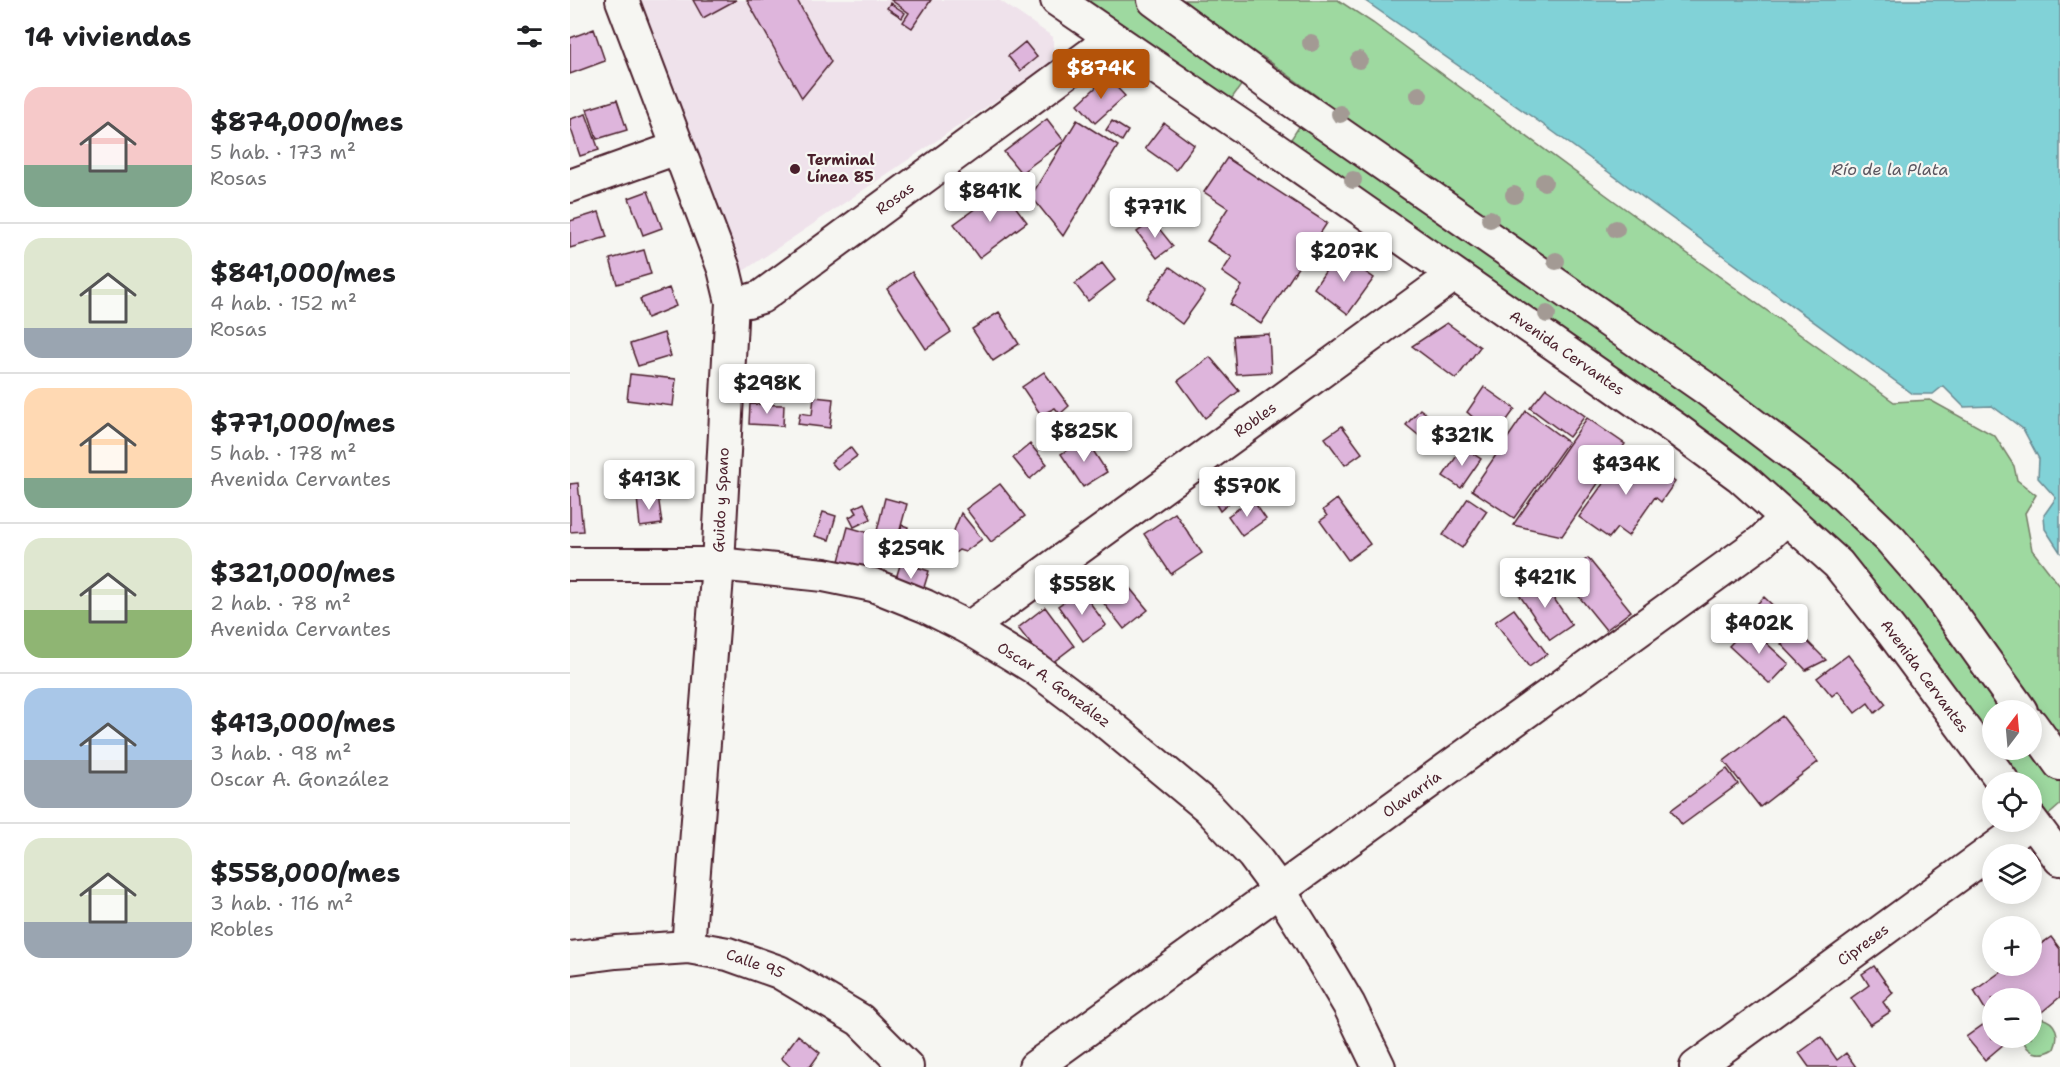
<!DOCTYPE html>
<html lang="es">
<meta charset="utf-8">
<style>
body{margin:0;font-family:"Shantell Sans",sans-serif;background:#f6f6f6;color:#202124;height:100vh;display:flex;flex-direction:column;font-size:22px;white-space:nowrap}
*{box-sizing:border-box;margin:0}
p{font-size:20px;color:#757577}
.icon{flex:none;width:33px;height:33px;fill:none;stroke:currentColor;stroke-width:2;stroke-linecap:round;stroke-linejoin:round}
.map{position:relative;flex:1;overflow:hidden}
.sheet{display:flex;flex-direction:column;background:#fff;width:570px}
.sheet>*{flex:none}
.needle{width:39px;rotate:16deg}
.buttons{position:absolute;left:1412px;top:700px;display:grid;gap:12px}
.buttons a{display:grid;place-items:center;width:60px;height:60px;border-radius:50%;background:#fff;box-shadow:0 3px 15px #0003;font-size:30px}
.price{position:absolute;translate:-50% -51px;padding:0 14px;border-radius:6px;background:#fff;color:#222;font-size:20px;line-height:39px;filter:drop-shadow(0 2px 3px #0008)}
.price::after{content:'';position:absolute;left:50%;top:36px;width:18px;height:14px;margin-left:-9px;background:inherit;clip-path:polygon(0 0,100% 0,50% 100%)}
.price.active{background:#b45309;color:#fff}
ul{padding:0;list-style:none}
li{display:flex;align-items:center;gap:18px;height:150px;padding:0 24px}
li+li{border-top:2px solid #e0e0e0}
li span{display:grid;place-items:center;flex:none;width:168px;height:120px;border-radius:18px;color:#555}
li>.icon{margin-inline-start:auto}
span .icon{width:72px;height:72px;fill:#fffc;stroke-width:1}
li b{font-size:26px}
h2{display:flex;justify-content:space-between;align-items:center;height:72px;padding:0 24px;font-size:26px}
main{display:flex;flex:1;min-height:0}
.map>svg:first-child{display:block}
.built{fill:#efe2eb}
.green{fill:#9ed9a0;stroke:#747c66;stroke-width:1.5}
.water{fill:#81d2d7;stroke:#6b8a92;stroke-width:1.5}
.building{fill:#deb5dc;stroke:#4a1f2b;stroke-width:1.5}
.lines{fill:none;stroke-linecap:round;stroke-linejoin:round}
.minor-casing{stroke:#4a1f2b;stroke-width:36}
.minor{stroke:#f6f6f2;stroke-width:32}
.tree{fill:#a39a94}
.poi-dot{fill:#4a1f2b;stroke:#f6f6f2;stroke-width:2}
.labels{text-anchor:middle;dominant-baseline:central;stroke-width:4.5;stroke-linejoin:round;paint-order:stroke}
.poi-label{font-size:15px;font-weight:bold;fill:#4a1f2b;stroke:#f6f6f2;text-anchor:start}
.street-label{font-size:15px;fill:#4a1f2b;stroke:#f6f6f2}
.water-label{font-size:16px;font-style:italic;fill:#5a555f;stroke:#f6f6f2}
</style>
<main>
<section class="sheet">
<h2>14 viviendas<svg class="icon" aria-label="filters" viewBox="0 0 24 24"><path d="M4 7h16M4 17h16"/><circle cx="9" cy="7" r="2"/><circle cx="15" cy="17" r="2"/></svg></h2>
<ul>
<li><span style="background:linear-gradient(#f6c9c9 65%,#7fa58c 0)"><svg class="icon" aria-label="home" viewBox="0 0 24 24"><path d="M3 11l9-7 9 7M6 9v11h12V9"/></svg></span><div><b>$874,000/mes</b><p>5 hab. · 173 m²</p><p>Rosas</p></div></li>
<li><span style="background:linear-gradient(#dfe7d0 75%,#9aa5b1 0)"><svg class="icon" aria-label="home" viewBox="0 0 24 24"><path d="M3 11l9-7 9 7M6 9v11h12V9"/></svg></span><div><b>$841,000/mes</b><p>4 hab. · 152 m²</p><p>Rosas</p></div></li>
<li><span style="background:linear-gradient(#ffd9b3 75%,#7fa58c 0)"><svg class="icon" aria-label="home" viewBox="0 0 24 24"><path d="M3 11l9-7 9 7M6 9v11h12V9"/></svg></span><div><b>$771,000/mes</b><p>5 hab. · 178 m²</p><p>Avenida Cervantes</p></div></li>
<li><span style="background:linear-gradient(#dfe7d0 60%,#8fb573 0)"><svg class="icon" aria-label="home" viewBox="0 0 24 24"><path d="M3 11l9-7 9 7M6 9v11h12V9"/></svg></span><div><b>$321,000/mes</b><p>2 hab. · 78 m²</p><p>Avenida Cervantes</p></div></li>
<li><span style="background:linear-gradient(#a9c7e8 60%,#9aa5b1 0)"><svg class="icon" aria-label="home" viewBox="0 0 24 24"><path d="M3 11l9-7 9 7M6 9v11h12V9"/></svg></span><div><b>$413,000/mes</b><p>3 hab. · 98 m²</p><p>Oscar A. González</p></div></li>
<li><span style="background:linear-gradient(#dfe7d0 70%,#9aa5b1 0)"><svg class="icon" aria-label="home" viewBox="0 0 24 24"><path d="M3 11l9-7 9 7M6 9v11h12V9"/></svg></span><div><b>$558,000/mes</b><p>3 hab. · 116 m²</p><p>Robles</p></div></li>
</ul>
</section>
<div class="map">
<svg width="1490" height="1067" viewBox="0 0 1490 1067">
<rect width="100%" height="100%" fill="#f6f6f2"/>
<filter id="ink" filterUnits="userSpaceOnUse"><feTurbulence type="fractalNoise" baseFrequency=".0167" numOctaves="2"/><feDisplacementMap in="SourceGraphic" scale="12" xChannelSelector="R" yChannelSelector="G"/><feConvolveMatrix kernelMatrix="1 2 1 2 8 2 1 2 1" color-interpolation-filters="sRGB"/></filter>
<g filter="url(#ink)">
<path class="built" d="M60,0H429L483,37V62L166,276Z"/>
<path class="green" d="M510,0H768L803,23L1043,200L1324,402L1360,400L1425,436L1444,466L1447,480L1466,495L1455,513L1462,550L1490,586V805L1474,819L1461,800V783H1449L1426,750H1461V711H1422V744L1357,649L1296,577L716,147L748,97L692,56L657,105Z
M1471,1018C1487,1022 1490,1035 1484,1049C1471,1057 1456,1054 1453,1038H1461V1021Z"/>
<path class="water" d="M794,0H1490V552L1475,529L1474,515L1486,498L1468,478L1469,459L1453,429L1422,406L1394,407L1373,386L1363,394H1343L978,128Z"/>
<path class="building" d="M123,0H166L133,18Z
M177,0H227L261,62L232,98Z
M321,0H361L342,28L333,22L339,13Z
M320,3L335,13L332,18L317,8Z
M24,29L35,61L0,74V38Z
M455,42L467,57L450,71L438,56Z
M537,77L555,96L525,123L508,104Z
M47,100L57,130L27,139L17,109Z
M16,114L29,150L10,156L0,126V119Z
M477,119L494,141L451,173L434,152Z
M507,120L548,146L493,236L461,196Z
M542,121L558,131L552,141L536,130Z
M594,123L624,145L606,170L575,148Z
M657,158L757,223L691,324L660,304L672,286L652,272L662,257L637,241L658,208L634,192Z
M432,189L457,222L409,258L384,224Z
M78,191L92,228L73,235L59,198Z
M29,212L37,237L0,248V221Z
M583,221L603,246L587,258L567,232Z
M74,250L81,274L47,284L40,259Z
M768,253L804,278L778,314L744,288Z
M532,263L545,280L518,301L505,284Z
M600,267L635,292L612,324L577,298Z
M342,272L381,332L356,349L317,289Z
M99,288L106,306L77,318L70,299Z
M429,312L449,344L423,361L402,329Z
M877,323L910,347L886,379L842,346Z
M94,333L101,356L68,366L60,344Z
M699,334L701,372L666,374L663,336Z
M640,357L669,391L635,418L608,381Z
M474,372L499,406L490,414L485,408L471,415L452,387Z
M60,374L106,379L103,406L57,400Z
M914,387L945,409L921,442L899,427L905,419L897,412Z
M976,388L1015,416L999,437L960,408Z
M244,397L263,399L260,428L228,424L230,413L242,415Z
M180,404L214,405L213,426L179,424Z
M850,409L867,422L853,439L836,425Z
M956,411L998,442L944,518L902,490Z
M1017,418L1055,444L992,536L943,525Z
M772,426L792,453L775,465L755,438Z
M515,438L537,472L513,487L491,454Z
M460,444L477,464L460,479L443,458Z
M280,447L287,456L268,470L261,462Z
M893,447L911,459L891,488L873,476Z
M1058,449L1105,482L1091,502L1085,497L1058,536L1047,528L1039,538L1009,517Z
M651,477L668,495L650,511L635,486Z
M8,483L13,531L0,532V484Z
M430,484L455,516L421,542L396,509Z
M88,495L92,524L70,527L67,497Z
M315,498L337,504L327,541L306,535Z
M898,498L917,511L892,548L873,535Z
M682,499L696,519L672,536L658,516Z
M767,499L800,544L778,560L750,521L757,516L753,510Z
M294,503L301,519L284,527L279,517L287,513L284,508Z
M253,512L266,516L259,540L245,536Z
M391,513L412,539L395,552L389,550L382,555L377,548Z
M605,513L632,553L601,574L574,534Z
M332,525L338,527L335,540L328,537Z
M278,527L306,535L296,569L269,561Z
M344,533L357,537L348,568L335,564Z
M1018,558L1061,611L1036,630L993,577Z
M331,562L359,571L351,597L323,588Z
M970,578L1002,625L980,640L948,593Z
M553,580L578,610L554,629L528,596Z
M511,590L536,625L513,641L488,606Z
M1194,597L1216,618L1200,634L1178,613Z
M475,607L504,646L478,666L448,628Z
M944,609L977,654L959,667L925,622Z
M1178,626L1219,664L1200,684L1159,646Z
M1230,634L1256,660L1236,670L1211,644Z
M1278,655L1316,704L1305,713L1298,703L1285,713L1268,691L1262,696L1247,678Z
M1212,716L1248,762L1190,807L1154,761Z
M1157,769L1168,784L1112,825L1101,810Z
M1481,937L1490,949V997L1461,1021V999H1422V1038H1441L1415,1060L1396,1037L1421,1019L1404,991L1439,966H1461V951Z
M1304,966L1323,993L1313,1002L1320,1012L1300,1025L1281,998L1299,985L1292,974Z
M228,1035L250,1053L240,1067H221L211,1058Z
M1251,1037L1267,1060L1276,1053L1286,1067H1239L1229,1053Z"/>
<g class="lines">
<defs>
<g id="minor">
<path d="M52,0L154,269L162,302L148,564L118,947"/>
<path id="s1" d="M487,0L676,129L1106,429L1171,477L1268,564L1322,632L1434,783"/>
<path d="M584,0L704,88L1135,388L1264,486L1320,539L1366,592L1451,711"/>
<path d="M0,186L107,148"/>
<path id="s2" d="M162,302L178,301L191,297L524,52L539,36"/>
<path id="s3" d="M0,564H148L254,575L303,585L355,606L399,628L463,667L532,719L639,808L683,855L709,890L741,941L779,1005L809,1067"/>
<path id="s4" d="M399,628L884,275"/>
<path d="M1461,724L1490,764"/>
<path d="M1461,820L1490,859"/>
<path id="s5" d="M0,958L46,952L118,947L158,954L209,972L290,1020L337,1067"/>
<path id="s6" d="M465,1067L1192,541L1216,518"/>
<path id="s7" d="M1126,1067L1461,822"/>
</g>
</defs>
<use href="#minor" class="minor-casing"/>
<use href="#minor" class="minor"/>
</g>
<g class="tree">
<circle cx="741" cy="43" r="9"/>
<circle cx="789" cy="60" r="9"/>
<circle cx="849" cy="95" r="9"/>
<circle cx="770" cy="114" r="9"/>
<circle cx="783" cy="180" r="9"/>
<circle cx="974" cy="182" r="9"/>
<circle cx="944" cy="195" r="9"/>
<circle cx="920" cy="219" r="9"/>
<circle cx="1046" cy="229" r="9"/>
<circle cx="986" cy="261" r="9"/>
<circle cx="977" cy="314" r="9"/>
</g>
</g>
<circle class="poi-dot" cx="225" cy="169" r="6"/>
<g class="labels">
<g class="poi-label">
<text x="237" y="160">Terminal<tspan x="237" dy="17">Línea 85</tspan></text>
</g>
<g class="street-label">
<text stroke="none"><textPath href="#s2" startOffset="196">Rosas</textPath></text>
<text stroke="none"><textPath href="#s1" startOffset="620">Avenida Cervantes</textPath></text>
<text stroke="none"><textPath href="#s4" startOffset="354">Robles</textPath></text>
<text transform="translate(151 500) rotate(-87)">Guido y Spano</text>
<text stroke="none"><textPath href="#s1" startOffset="1106">Avenida Cervantes</textPath></text>
<text stroke="none"><textPath href="#s3" startOffset="512">Oscar A. González</textPath></text>
<text stroke="none"><textPath href="#s6" startOffset="465">Olavarría</textPath></text>
<text stroke="none"><textPath href="#s7" startOffset="207">Cipreses</textPath></text>
<text stroke="none"><textPath href="#s5" startOffset="188">Calle 95</textPath></text>
</g>
<g class="water-label">
<text x="1320" y="169">Río de la Plata</text>
</g>
</g>
</svg>
<div class="buttons">
<a><svg class="needle" viewBox="-14 -14 28 28"><path d="M0-13l5 13h-10z" fill="#e53935"/><path d="M0 13l5-13h-10z" fill="#757577"/></svg></a>
<a><svg class="icon" aria-label="locate" viewBox="0 0 24 24"><circle cx="12" cy="12" r="6"/><path d="M12 2v4M12 18v4M2 12h4M18 12h4"/></svg></a>
<a><svg class="icon" aria-label="layers" viewBox="0 0 24 24"><path d="M12 4l9 5-9 5-9-5zM3 14l9 5 9-5"/></svg></a>
<a>+</a>
<a>−</a>
</div>
<b class="price active" style="left:531px;top:100px">$874K</b>
<b class="price" style="left:420px;top:223px">$841K</b>
<b class="price" style="left:585px;top:239px">$771K</b>
<b class="price" style="left:774px;top:283px">$207K</b>
<b class="price" style="left:197px;top:415px">$298K</b>
<b class="price" style="left:514px;top:463px">$825K</b>
<b class="price" style="left:892px;top:467px">$321K</b>
<b class="price" style="left:1056px;top:496px">$434K</b>
<b class="price" style="left:79px;top:511px">$413K</b>
<b class="price" style="left:677px;top:518px">$570K</b>
<b class="price" style="left:341px;top:580px">$259K</b>
<b class="price" style="left:975px;top:609px">$421K</b>
<b class="price" style="left:512px;top:616px">$558K</b>
<b class="price" style="left:1189px;top:655px">$402K</b>
</div>
</main>
